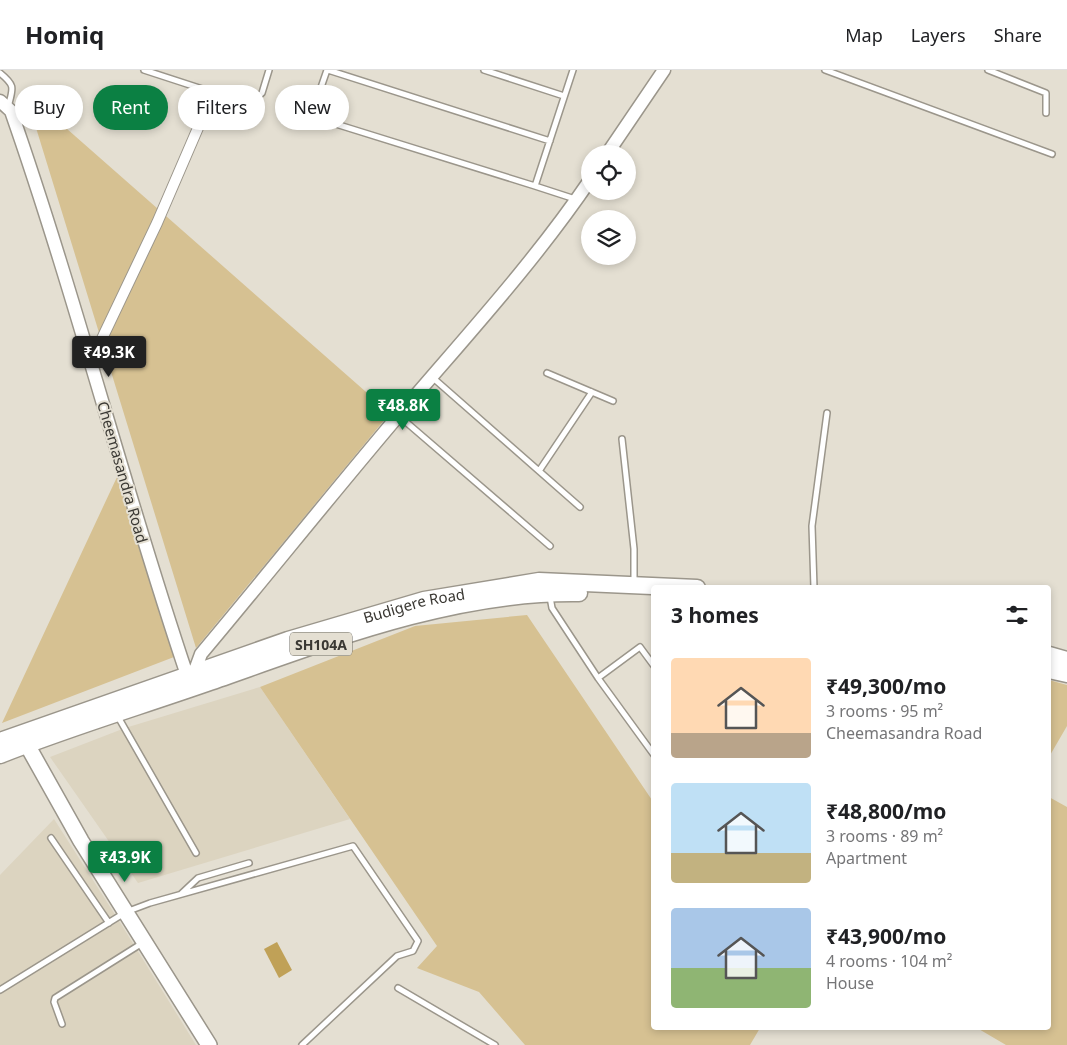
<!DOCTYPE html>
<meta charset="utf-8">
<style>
body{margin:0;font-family:"Noto Sans",sans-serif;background:#f6f6f6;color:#202124;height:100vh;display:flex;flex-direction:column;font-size:19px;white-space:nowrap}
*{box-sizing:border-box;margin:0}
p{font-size:16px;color:#757577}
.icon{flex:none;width:28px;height:28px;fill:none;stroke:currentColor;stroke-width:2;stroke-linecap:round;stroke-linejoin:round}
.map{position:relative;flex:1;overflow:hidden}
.details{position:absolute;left:651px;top:515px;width:400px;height:445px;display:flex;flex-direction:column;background:#fff;border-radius:5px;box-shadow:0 2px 8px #0003}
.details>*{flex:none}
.guide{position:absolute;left:15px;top:15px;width:475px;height:45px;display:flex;gap:10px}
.tools{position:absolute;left:581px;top:75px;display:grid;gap:10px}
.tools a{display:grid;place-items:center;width:55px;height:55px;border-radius:50%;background:#fff;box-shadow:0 2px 8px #0003;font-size:25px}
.price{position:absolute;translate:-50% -42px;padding:0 11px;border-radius:5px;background:#0b8043;color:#fff;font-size:16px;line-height:32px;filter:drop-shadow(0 1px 2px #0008)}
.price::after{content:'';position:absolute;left:50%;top:30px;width:15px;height:11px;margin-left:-8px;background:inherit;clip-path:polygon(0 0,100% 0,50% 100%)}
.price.selected{background:#222;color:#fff}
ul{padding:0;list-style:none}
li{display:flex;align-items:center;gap:15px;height:125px;padding:0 20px}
li span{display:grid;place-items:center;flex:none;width:140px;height:100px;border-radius:5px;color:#555}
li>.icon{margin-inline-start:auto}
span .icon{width:60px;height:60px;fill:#fffc;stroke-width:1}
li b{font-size:21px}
h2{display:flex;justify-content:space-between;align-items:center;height:60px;padding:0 20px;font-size:21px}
.chip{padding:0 18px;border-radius:22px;background:#fff;box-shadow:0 2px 8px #0003;font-size:18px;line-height:45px}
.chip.selected{background:#0b8043;color:#fff}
header{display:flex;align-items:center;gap:30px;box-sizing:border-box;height:70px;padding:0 25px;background:#fff;border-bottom:1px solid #e0e0e0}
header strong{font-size:24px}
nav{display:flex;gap:28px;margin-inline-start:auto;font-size:18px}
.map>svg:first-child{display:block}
.built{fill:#dcd4c0}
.green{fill:#d6c192}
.water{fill:#c0a157}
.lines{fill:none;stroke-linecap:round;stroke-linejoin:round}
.service-casing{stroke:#9b968b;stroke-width:8}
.minor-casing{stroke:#9b968b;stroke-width:12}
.tertiary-casing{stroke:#9b968b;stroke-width:15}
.secondary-casing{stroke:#9b968b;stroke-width:18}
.primary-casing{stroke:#9b968b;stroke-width:19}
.service{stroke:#fff;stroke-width:5}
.minor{stroke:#fff;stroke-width:10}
.tertiary{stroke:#fff;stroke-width:12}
.secondary{stroke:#fff;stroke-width:15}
.primary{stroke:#fff;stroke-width:16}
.labels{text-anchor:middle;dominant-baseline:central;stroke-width:4;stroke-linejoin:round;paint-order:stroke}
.shield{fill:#e4dfd2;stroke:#6d6a63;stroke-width:1}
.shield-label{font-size:14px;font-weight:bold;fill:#3a3833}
.street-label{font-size:15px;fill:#3a3833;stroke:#e4dfd2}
</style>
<header>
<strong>Homiq</strong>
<nav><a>Map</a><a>Layers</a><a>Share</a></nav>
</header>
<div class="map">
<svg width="1067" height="975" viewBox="0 0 1067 975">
<rect width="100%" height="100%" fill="#e4dfd2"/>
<path class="built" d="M260,617L350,749L138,813L50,687L125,658Z
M54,749L121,854L196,975H0V805Z"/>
<path class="green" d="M25,22L390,343L196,578Z
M117,407L174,587L2,653Z
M527,545L654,733V958H760L750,975H525L479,922L417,898L437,876L260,617L415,556Z
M1049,610L1067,615V656L1049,687Z
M1049,727L1067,737V975H1006L977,958H1049Z"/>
<path class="water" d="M277,872L292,900L279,908L264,879Z"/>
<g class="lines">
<defs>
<path id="service" d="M144,0L233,29L252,32L262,23L269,0
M327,0L316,32V43L323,50L535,116
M328,0L550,71
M484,0L564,26
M573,0L535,116L575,129
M825,0L1052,84
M988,0L1046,23V43
M0,3C16,16 13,18 8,37
M547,303L613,331
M432,307L580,437
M399,346L550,476
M622,369L634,479V513
M539,401L592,322
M814,518L812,456L827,343
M550,527L552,538L598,608L654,685
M598,608L640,577L654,596
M117,645L196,783
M51,768L109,853
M181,824L198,808L249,793
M398,918L495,975
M0,920L126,842L150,833L353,776L418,871L413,881L397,886L302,975
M62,954L54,932L55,928L144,872"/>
<path id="minor" d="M90,289L98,277L157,153L207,37"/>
<path id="tertiary" d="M0,31L11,41C76,227 124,419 187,605
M607,84L664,0
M196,608L194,603L201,584C269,503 335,420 404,339C468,264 535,191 590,110"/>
<path id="secondary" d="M21,664L81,771L209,975"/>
<g id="primary">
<path d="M1049,585L1067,590"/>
<path d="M1049,600L1067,604"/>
<path id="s1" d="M0,671L288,570L424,530L539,511L697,518"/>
<path d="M0,685C68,658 138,637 207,613C325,572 452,521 579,523"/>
</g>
</defs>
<use href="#service" class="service-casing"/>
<use href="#minor" class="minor-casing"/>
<use href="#tertiary" class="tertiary-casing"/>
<use href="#secondary" class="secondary-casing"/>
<use href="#primary" class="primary-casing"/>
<use href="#service" class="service"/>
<use href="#minor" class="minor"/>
<use href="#tertiary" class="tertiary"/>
<use href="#secondary" class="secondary"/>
<use href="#primary" class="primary"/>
</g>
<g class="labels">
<rect class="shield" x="290" y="562.5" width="62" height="23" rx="4"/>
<g class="shield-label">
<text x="321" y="574">SH104A</text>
</g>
<g class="street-label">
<text transform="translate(123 402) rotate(74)">Cheemasandra Road</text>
<text stroke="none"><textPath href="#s1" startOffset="436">Budigere Road</textPath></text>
</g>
</g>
</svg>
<div class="tools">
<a><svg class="icon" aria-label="locate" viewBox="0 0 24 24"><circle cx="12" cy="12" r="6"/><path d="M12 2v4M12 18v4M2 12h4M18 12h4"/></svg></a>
<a><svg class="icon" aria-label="layers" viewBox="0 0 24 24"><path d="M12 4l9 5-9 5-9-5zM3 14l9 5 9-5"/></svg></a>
</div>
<b class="price selected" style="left:109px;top:308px">₹49.3K</b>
<b class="price" style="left:403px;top:361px">₹48.8K</b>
<b class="price" style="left:125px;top:813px">₹43.9K</b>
<div class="guide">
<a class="chip">Buy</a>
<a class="chip selected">Rent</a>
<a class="chip">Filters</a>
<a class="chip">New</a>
</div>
<section class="details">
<h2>3 homes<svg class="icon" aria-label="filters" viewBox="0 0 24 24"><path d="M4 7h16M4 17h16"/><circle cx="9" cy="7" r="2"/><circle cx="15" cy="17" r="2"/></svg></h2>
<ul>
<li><span style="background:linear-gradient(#ffd9b3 75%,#b9a48a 0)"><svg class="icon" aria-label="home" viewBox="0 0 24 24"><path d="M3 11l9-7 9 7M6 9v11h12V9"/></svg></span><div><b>₹49,300/mo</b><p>3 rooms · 95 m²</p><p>Cheemasandra Road</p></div></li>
<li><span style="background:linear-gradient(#bfe0f5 70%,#c2b280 0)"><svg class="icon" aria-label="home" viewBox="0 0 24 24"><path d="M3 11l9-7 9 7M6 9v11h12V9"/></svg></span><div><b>₹48,800/mo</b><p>3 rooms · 89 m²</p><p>Apartment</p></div></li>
<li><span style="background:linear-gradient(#a9c7e8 60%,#8fb573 0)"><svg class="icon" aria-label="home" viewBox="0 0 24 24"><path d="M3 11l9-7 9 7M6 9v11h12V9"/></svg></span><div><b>₹43,900/mo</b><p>4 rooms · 104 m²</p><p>House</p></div></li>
</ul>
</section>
</div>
